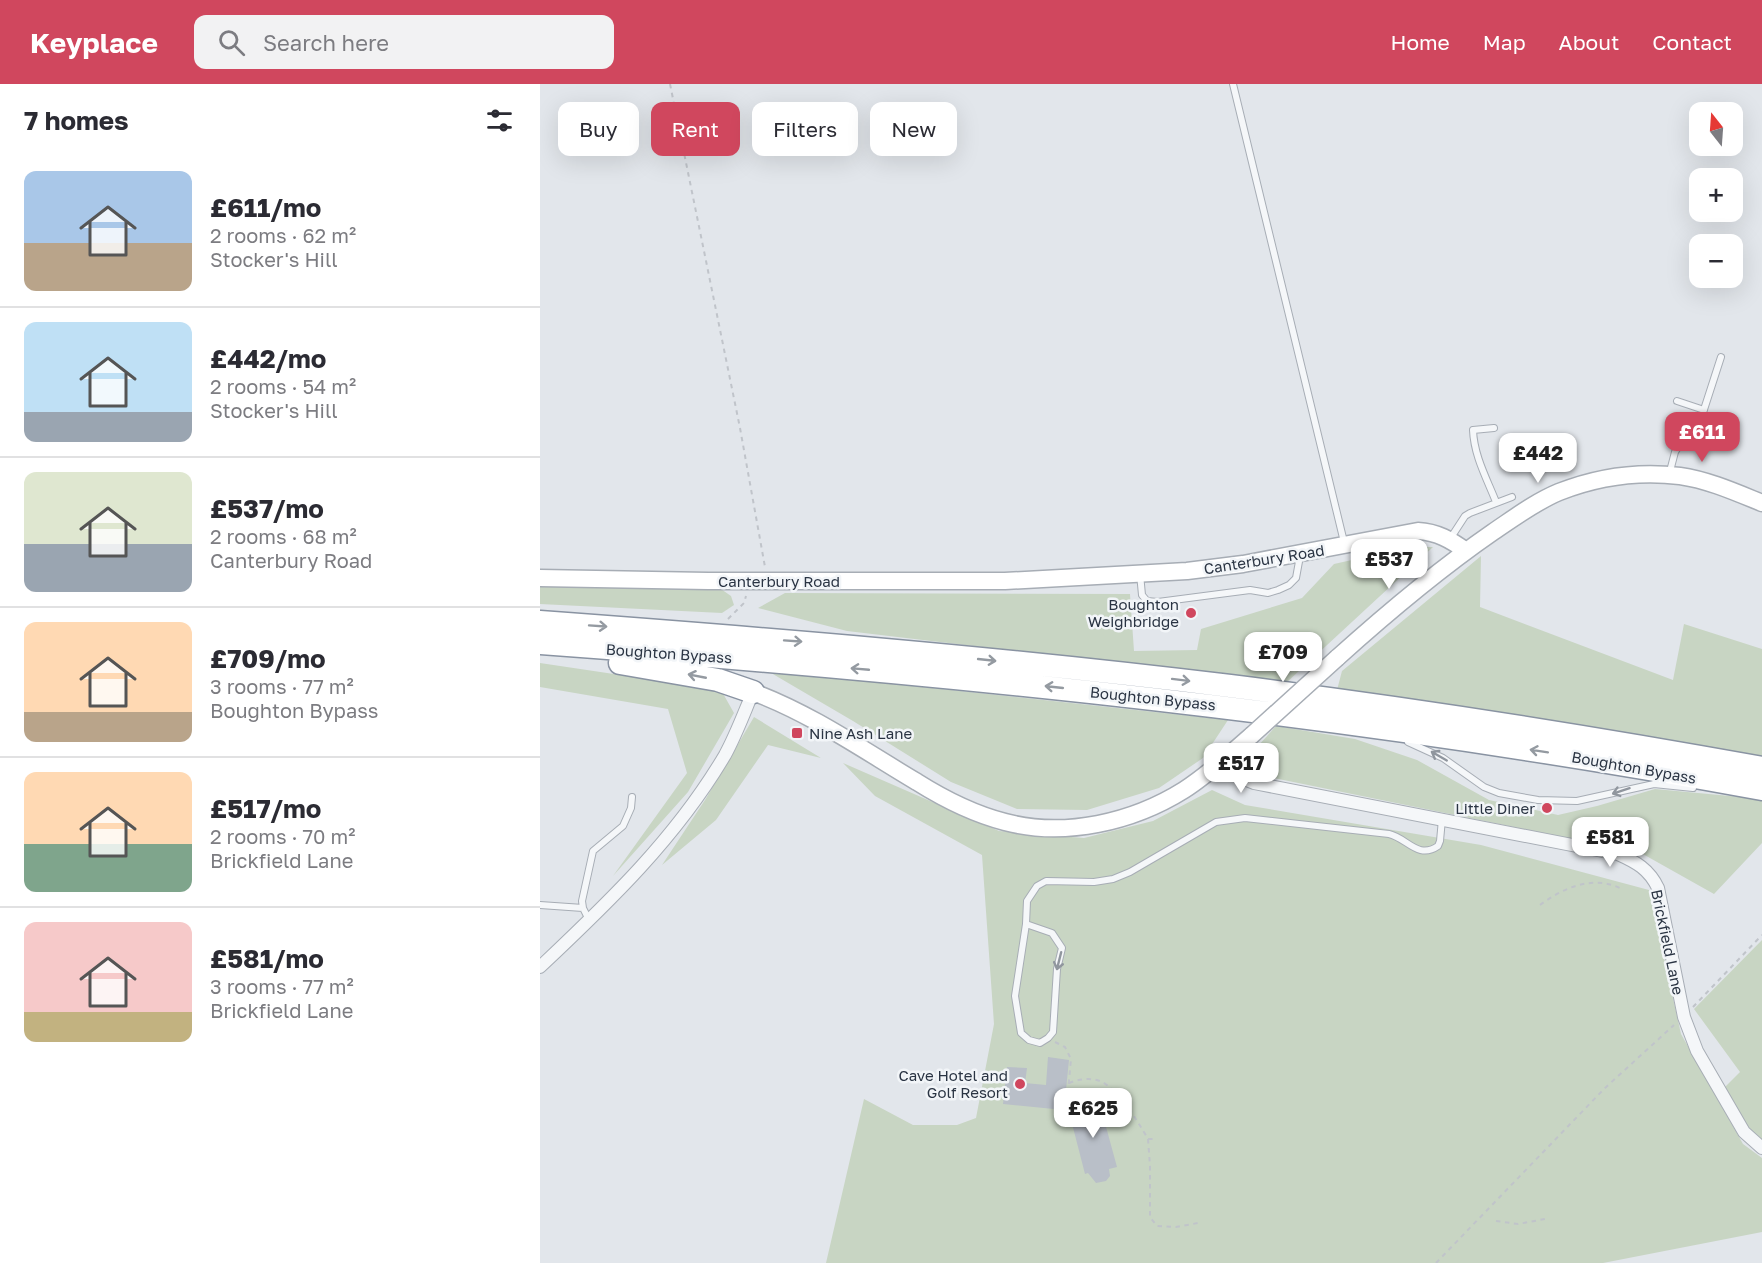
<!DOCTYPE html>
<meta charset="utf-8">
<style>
body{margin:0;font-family:"Golos Text",sans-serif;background:#f2f2f3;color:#2b2b33;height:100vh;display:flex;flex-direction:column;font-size:22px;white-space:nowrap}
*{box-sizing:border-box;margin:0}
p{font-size:20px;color:#7c7c81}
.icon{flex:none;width:33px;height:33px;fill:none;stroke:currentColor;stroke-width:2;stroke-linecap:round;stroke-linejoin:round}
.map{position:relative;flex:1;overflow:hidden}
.details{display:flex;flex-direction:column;background:#fff;width:540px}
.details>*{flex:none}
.top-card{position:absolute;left:18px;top:18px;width:570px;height:54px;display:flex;gap:12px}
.needle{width:39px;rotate:343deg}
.controls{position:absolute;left:1149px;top:18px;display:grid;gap:12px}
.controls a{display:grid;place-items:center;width:54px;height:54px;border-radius:12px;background:#fff;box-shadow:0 6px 24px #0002;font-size:30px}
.price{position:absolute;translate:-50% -51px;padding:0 14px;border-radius:12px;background:#fff;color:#222;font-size:20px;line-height:39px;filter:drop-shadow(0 2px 3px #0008)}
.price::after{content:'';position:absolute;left:50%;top:36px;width:18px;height:14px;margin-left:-9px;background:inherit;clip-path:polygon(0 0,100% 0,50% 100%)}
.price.selected{background:#d0475e;color:#fff}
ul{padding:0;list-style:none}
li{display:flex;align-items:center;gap:18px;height:150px;padding:0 24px}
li+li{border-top:2px solid #e1e1e2}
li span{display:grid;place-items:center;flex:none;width:168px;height:120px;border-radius:12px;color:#555}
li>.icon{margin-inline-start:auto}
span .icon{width:72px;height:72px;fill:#fffc;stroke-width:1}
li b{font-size:26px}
h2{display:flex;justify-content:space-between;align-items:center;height:72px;padding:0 24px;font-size:26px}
.pill{padding:0 21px;border-radius:12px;background:#fff;box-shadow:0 6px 24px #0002;font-size:21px;line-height:54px}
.pill.selected{background:#d0475e;color:#fff}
header{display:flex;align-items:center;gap:36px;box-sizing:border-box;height:84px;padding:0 30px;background:#d0475e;color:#fff}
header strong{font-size:28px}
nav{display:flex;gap:33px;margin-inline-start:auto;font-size:21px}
.search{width:420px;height:54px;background:#f2f2f3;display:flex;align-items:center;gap:15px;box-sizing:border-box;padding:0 21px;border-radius:12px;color:#7c7c81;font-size:22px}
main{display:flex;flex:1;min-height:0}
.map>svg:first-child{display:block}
.green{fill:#c8d5c3}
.building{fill:#b9bfc8}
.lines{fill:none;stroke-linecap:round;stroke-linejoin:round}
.lane-casing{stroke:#a7adb5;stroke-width:8}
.street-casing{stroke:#a7adb5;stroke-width:14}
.secondary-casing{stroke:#a7adb5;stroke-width:19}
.highway-casing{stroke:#8993a2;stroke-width:25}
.path{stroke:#c0c4ca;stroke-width:2;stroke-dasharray:4.5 4.5;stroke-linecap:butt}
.lane{stroke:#f5f7f9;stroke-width:6}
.street{stroke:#f5f7f9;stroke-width:12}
.secondary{stroke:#fff;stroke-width:16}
.highway{stroke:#fff;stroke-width:22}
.secondary-bridge-casing{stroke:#a7adb5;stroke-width:19;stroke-linecap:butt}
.secondary-bridge{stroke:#fff;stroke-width:16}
.oneway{stroke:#949aa1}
.oneway2{stroke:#90969e}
.poi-dot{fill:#d0475e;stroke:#f2f5f8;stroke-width:2}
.labels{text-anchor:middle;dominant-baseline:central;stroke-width:5;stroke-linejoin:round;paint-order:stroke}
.street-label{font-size:15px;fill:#2a3443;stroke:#f2f5f8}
.poi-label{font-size:15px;fill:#2a3443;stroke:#f2f5f8;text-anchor:end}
</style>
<header>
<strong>Keyplace</strong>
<div class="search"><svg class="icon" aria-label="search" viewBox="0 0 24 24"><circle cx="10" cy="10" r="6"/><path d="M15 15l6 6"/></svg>Search here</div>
<nav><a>Home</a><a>Map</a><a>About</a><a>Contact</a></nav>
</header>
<main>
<section class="details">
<h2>7 homes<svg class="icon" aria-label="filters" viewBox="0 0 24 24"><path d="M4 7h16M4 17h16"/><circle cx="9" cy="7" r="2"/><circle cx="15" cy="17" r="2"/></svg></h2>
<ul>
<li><span style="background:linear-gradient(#a9c7e8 60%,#b9a48a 0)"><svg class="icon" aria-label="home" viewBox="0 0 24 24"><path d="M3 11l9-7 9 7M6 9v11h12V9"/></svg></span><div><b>£611/mo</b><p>2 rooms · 62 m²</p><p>Stocker's Hill</p></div></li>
<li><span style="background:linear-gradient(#bfe0f5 75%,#9aa5b1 0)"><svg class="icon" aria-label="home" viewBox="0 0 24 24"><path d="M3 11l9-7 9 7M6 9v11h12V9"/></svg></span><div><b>£442/mo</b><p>2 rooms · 54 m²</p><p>Stocker's Hill</p></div></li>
<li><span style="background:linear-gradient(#dfe7d0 60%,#9aa5b1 0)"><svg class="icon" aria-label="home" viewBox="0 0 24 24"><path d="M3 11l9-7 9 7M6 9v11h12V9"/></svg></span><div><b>£537/mo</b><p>2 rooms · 68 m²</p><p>Canterbury Road</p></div></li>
<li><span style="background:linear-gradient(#ffd9b3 75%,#b9a48a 0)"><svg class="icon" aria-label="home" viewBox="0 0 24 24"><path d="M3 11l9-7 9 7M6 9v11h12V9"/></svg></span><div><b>£709/mo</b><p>3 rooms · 77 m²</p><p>Boughton Bypass</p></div></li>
<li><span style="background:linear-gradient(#ffd9b3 60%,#7fa58c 0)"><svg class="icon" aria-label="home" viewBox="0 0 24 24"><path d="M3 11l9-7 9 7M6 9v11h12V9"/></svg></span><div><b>£517/mo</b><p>2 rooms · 70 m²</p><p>Brickfield Lane</p></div></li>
<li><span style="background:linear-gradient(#f6c9c9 75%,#c2b280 0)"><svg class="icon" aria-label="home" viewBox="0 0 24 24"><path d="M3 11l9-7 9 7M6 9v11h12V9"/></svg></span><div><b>£581/mo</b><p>3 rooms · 77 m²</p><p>Brickfield Lane</p></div></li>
</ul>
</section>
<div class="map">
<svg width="1222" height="1179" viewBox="0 0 1222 1179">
<rect width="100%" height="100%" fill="#e2e6eb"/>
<path class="green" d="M870,463H893L746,599L307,547L218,524L245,509L590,510L594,567L657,566L661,545L762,514L794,480Z
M941,472L940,523L1133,596L1144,540L1222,565V674L797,606L802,587Z
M0,500L178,503L191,512L194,521L182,529L0,520Z
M0,579L181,606L194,629L148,708L73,792L147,689L128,625L0,603Z
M226,586L688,636L663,674L619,704L547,726L477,725L411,698L313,637Z
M214,633L281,674L228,661L176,736L122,781L165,716Z
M736,642L815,655L877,676L949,716L1018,731L1057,722L1115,705L1222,715V759L1174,810L1101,769L719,691L709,672Z
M303,679L459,747L544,754L613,737L672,706L705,721L941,761L1109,806L1141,950L1203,1060L1222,1074V1148L1063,1179H286L324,1015L373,1041H417L436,1034L454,940L442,771L335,712Z
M1222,856V1059H1221L1192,1021L1184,1004L1200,988L1154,925Z"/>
<path class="building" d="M508,973L529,976L524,1026L463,1020L467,983L487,984L485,999L506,1001Z
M549,1013L551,1019L559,1017L577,1083L569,1085L570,1092L566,1097L556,1099L548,1089L545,1090L528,1024L534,1023L532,1018Z"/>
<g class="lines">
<defs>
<path id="lane" d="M693,0L804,458
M1137,317L1164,326
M954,344L933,346C934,372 947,395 956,418
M1129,391L1135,368L1142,357L1159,341L1181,273
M910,455L925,432L930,429L972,413
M600,490L602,511L607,517L618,518L710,506L728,509L738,506L749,501L756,494L760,472
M868,658L903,674L944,703L959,709L998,716L1037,717L1114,700L1153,704
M0,821L43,824L49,836
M43,824L42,817L53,767L83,742L91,724L92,713
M486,840L512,849L522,864L517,885L513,948L508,954L500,959L489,956L481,949L475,912L486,840L487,817L497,802L506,797L554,798L573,795L590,788L676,738L705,734L849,750C867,754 878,776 898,762L900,757L902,735"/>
<path id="street" d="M679,680L699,693L714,699L1078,770C1096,778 1109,785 1118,804L1144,933L1157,967L1204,1048L1222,1064
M0,883C69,818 136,754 185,671C196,651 204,629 213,608"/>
<path id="secondary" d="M0,494L168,497H465L647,487L703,480L878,447C897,448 911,456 926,467
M797,574C847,529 898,486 953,448C974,434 995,418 1019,408C1057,393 1099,387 1140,392C1168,396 1195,408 1222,419
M213,608C272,630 323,666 377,698C404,715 434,730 465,738C525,754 593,738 644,706C669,690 690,670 712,651"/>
<path id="highway" d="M0,538C230,555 461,574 690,602C868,624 1045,652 1222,684
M0,559C411,589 816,630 1222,705
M80,579L178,596L213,608"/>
</defs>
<use href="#lane" class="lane-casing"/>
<use href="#street" class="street-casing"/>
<use href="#secondary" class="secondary-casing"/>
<use href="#highway" class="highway-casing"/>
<path class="path" d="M130,0L200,344L225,483
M188,535L204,519L206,512
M1000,821C1023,804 1052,791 1080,804
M1153,923L1222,851
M515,958L525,963L531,975L526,1028
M529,999C539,995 552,993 562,998C580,1007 598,1038 608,1055H617
M608,1055L610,1082V1133L617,1142L636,1143L658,1139
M956,1137L978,1140L1005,1135
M896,1179L1065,1004L1134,941"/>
<use href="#lane" class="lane"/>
<use href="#street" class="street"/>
<use href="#secondary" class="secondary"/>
<use href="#highway" class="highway"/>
<defs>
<path id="secondary-bridge" d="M712,651L797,574"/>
</defs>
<use href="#secondary-bridge" class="secondary-bridge-casing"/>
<use href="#secondary-bridge" class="secondary-bridge"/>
</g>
<defs><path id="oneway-shaft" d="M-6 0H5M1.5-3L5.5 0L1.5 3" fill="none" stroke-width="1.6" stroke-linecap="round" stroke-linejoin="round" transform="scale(1.5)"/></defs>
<g class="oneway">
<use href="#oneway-shaft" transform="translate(58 542) rotate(4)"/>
<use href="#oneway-shaft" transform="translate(253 557) rotate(4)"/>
<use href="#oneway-shaft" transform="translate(447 576) rotate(6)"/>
<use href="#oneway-shaft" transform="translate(320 585) rotate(-175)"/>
<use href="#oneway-shaft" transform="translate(157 592) rotate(-169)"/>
<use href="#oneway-shaft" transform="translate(641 596) rotate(7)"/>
<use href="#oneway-shaft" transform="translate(514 603) rotate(-174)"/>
<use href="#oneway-shaft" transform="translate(999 667) rotate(-171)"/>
</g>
<g class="oneway2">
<use href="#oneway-shaft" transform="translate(899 672) rotate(-150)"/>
<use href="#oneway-shaft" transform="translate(1081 707) rotate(162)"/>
<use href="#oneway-shaft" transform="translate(519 877) rotate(104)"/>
</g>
<g class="poi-dot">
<circle cx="651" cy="529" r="6"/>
<rect x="251" y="643" width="12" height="12" rx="3"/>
<circle cx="1007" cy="724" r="6"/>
<circle cx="480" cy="1000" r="6"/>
</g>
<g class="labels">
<g class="street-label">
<text transform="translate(724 475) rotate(-9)">Canterbury Road</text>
<text x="239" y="497">Canterbury Road</text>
<text transform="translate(129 569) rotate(4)">Boughton Bypass</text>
<text transform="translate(613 614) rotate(6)">Boughton Bypass</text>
<text transform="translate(1094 683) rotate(10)">Boughton Bypass</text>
<text transform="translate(1128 858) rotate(78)">Brickfield Lane</text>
</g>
<g class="poi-label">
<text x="639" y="520">Boughton<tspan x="639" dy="17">Weighbridge</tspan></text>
<text x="269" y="649" text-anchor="start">Nine Ash Lane</text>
<text x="995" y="724">Little Diner</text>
<text x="468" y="991">Cave Hotel and<tspan x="468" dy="17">Golf Resort</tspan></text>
</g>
</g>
</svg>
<div class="controls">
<a><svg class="needle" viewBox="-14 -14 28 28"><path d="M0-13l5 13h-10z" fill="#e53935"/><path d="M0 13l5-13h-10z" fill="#7c7c81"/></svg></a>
<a>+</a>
<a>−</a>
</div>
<b class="price selected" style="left:1162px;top:379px">£611</b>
<b class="price" style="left:998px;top:400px">£442</b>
<b class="price" style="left:849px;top:506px">£537</b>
<b class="price" style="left:743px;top:599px">£709</b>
<b class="price" style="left:701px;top:710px">£517</b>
<b class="price" style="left:1070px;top:784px">£581</b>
<b class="price" style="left:553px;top:1055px">£625</b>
<div class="top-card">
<a class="pill">Buy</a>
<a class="pill selected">Rent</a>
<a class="pill">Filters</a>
<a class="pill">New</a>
</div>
</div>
</main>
